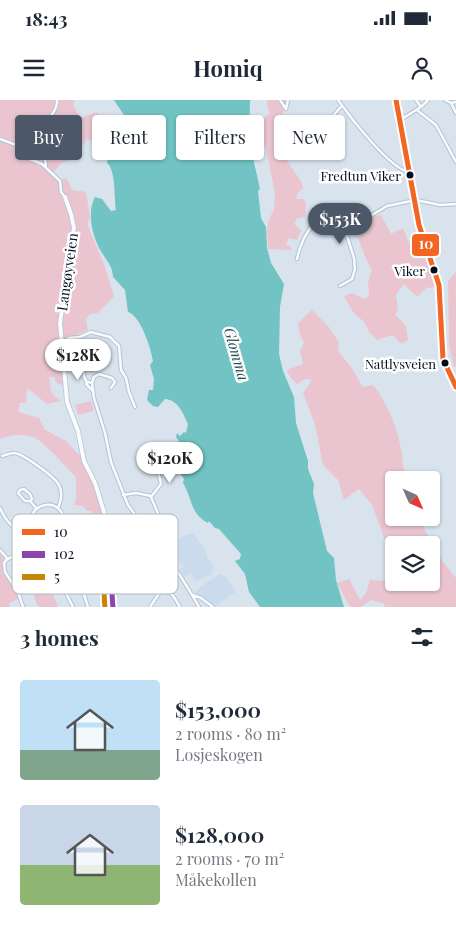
<!DOCTYPE html>
<meta charset="utf-8">
<style>
body{margin:0;font-family:"Playfair Display",serif;background:#f2f2f3;color:#1f2937;height:100vh;display:flex;flex-direction:column;font-size:19px;white-space:nowrap}
*{box-sizing:border-box;margin:0}
p{font-size:16px;color:#747a83}
.icon{flex:none;width:28px;height:28px;fill:none;stroke:currentColor;stroke-width:2;stroke-linecap:round;stroke-linejoin:round}
.map{position:relative;height:507px;overflow:hidden}
.side{display:flex;flex-direction:column;background:#fff;flex:1}
.side>*{flex:none}
.guide{position:absolute;left:15px;top:15px;width:426px;height:45px;display:flex;gap:10px}
.needle{width:32px;rotate:135deg}
.buttons{position:absolute;left:385px;top:371px;display:grid;gap:10px}
.buttons a{display:grid;place-items:center;width:55px;height:55px;border-radius:5px;background:#fff;box-shadow:0 1px 4px #0004;font-size:25px}
.price{position:absolute;translate:-50% -42px;padding:0 11px;border-radius:18px;background:#fff;color:#222;font-size:16px;line-height:32px;filter:drop-shadow(0 1px 2px #0008)}
.price::after{content:'';position:absolute;left:50%;top:30px;width:15px;height:11px;margin-left:-8px;background:inherit;clip-path:polygon(0 0,100% 0,50% 100%)}
.price.on{background:#4c5868;color:#fff}
ul{padding:0;list-style:none}
li{display:flex;align-items:center;gap:15px;height:125px;padding:0 20px}
li span{display:grid;place-items:center;flex:none;width:140px;height:100px;border-radius:5px;color:#555}
li>.icon{margin-inline-start:auto}
span .icon{width:60px;height:60px;fill:#fffc;stroke-width:1}
li b{font-size:21px}
h2{display:flex;justify-content:space-between;align-items:center;height:60px;padding:0 20px;font-size:21px}
.pill{padding:0 18px;border-radius:5px;background:#fff;box-shadow:0 1px 4px #0004;font-size:18px;line-height:45px}
.pill.on{background:#4c5868;color:#fff}
.status{display:flex;justify-content:space-between;align-items:center;height:35px;padding:0 25px;background:#fff;direction:ltr}
.status svg{height:14px;fill:currentColor}
header{display:flex;justify-content:space-between;align-items:center;height:65px;padding:0 20px;background:#fff;font-size:22px;font-weight:700}
.map>svg:first-child{display:block}
.built{fill:#cadbed}
.green{fill:#eac5cf;fill-rule:evenodd}
.water{fill:#71c4c3}
.lines{fill:none;stroke-linecap:round;stroke-linejoin:round}
.minor-casing{stroke:#b4c3d4;stroke-width:4.5}
.secondary-casing{stroke:#b4c3d4;stroke-width:5.5}
.minor{stroke:#f9fbfc;stroke-width:2.5}
.secondary{stroke:#f9fbfc;stroke-width:4}
.bus-1-casing{stroke:#fff;stroke-width:9}
.bus-2-casing{stroke:#fff;stroke-width:9}
.bus-3-casing{stroke:#fff;stroke-width:9}
.bus-1{stroke:#f26522;stroke-width:5}
.bus-2{stroke:#8e44ad;stroke-width:5}
.bus-3{stroke:#c68706;stroke-width:5}
.bus-dot{fill:#000d20;stroke:#fff;stroke-width:2}
.labels{text-anchor:middle;dominant-baseline:central;stroke-width:5;stroke-linejoin:round;paint-order:stroke}
.bus-label{font-size:13px;fill:#000d20;stroke:#fff;text-anchor:end}
.street-label{font-size:14px;fill:#000d20;stroke:#fff}
.water-label{font-size:15px;font-style:italic;fill:#1c4d4b;stroke:#fff}
.key{fill:#fff;stroke:#b2b6bc;stroke-width:1}
.key-label{font-size:14px;fill:#000d20}
.line-badge{stroke:#fff;stroke-width:2}
.badge-label{font-size:14px;text-anchor:middle;font-weight:bold;fill:#fff}
</style>
<div class="status"><b>18:43</b><svg viewBox="0 0 49 12"><path d="M0 12V9h3v3zM5 12V6h3v6zM10 12V3h3v9zM15 12V0h3v12zM26 1h20v11H26zM47 4h2v5h-2z"/></svg></div>
<header><svg class="icon" aria-label="menu" viewBox="0 0 24 24"><path d="M4 6h16M4 12h16M4 18h16"/></svg>Homiq<svg class="icon" aria-label="person" viewBox="0 0 24 24"><circle cx="12" cy="8" r="4"/><path d="M4 21q1-7 8-7t8 7"/></svg></header>
<div class="map">
<svg width="456" height="507" viewBox="0 0 456 507">
<rect width="100%" height="100%" fill="#d8e3ee"/>
<path class="built" d="M193,433L206,451L207,457L213,466L212,474L196,481L190,473L184,478L179,470L184,466L177,460L169,446L184,436Z
M220,474L226,477L236,492L215,506L194,494L200,487Z"/>
<path class="green" d="M0,0H75L73,4L80,18L96,12L105,19L103,31L95,32V41L86,40L76,58L61,63L52,75L58,79H67L72,90L86,92L90,117L87,124L104,164L114,196L98,213L90,214L86,219L88,230L67,239L61,245L63,286L56,282L54,277H49L51,291L54,296L61,301L47,304L27,288L26,303H20L18,312L39,318L45,330L66,341L81,357L96,387L106,419L105,427L100,433L96,420L91,411H87L83,406L74,405L76,400V377C68,369 44,342 35,338C25,333 10,335 0,339Z
M267,0H287L282,16L292,32L287,61L301,81L303,88L297,94L296,99H304L306,104L305,117L297,118L294,124L301,130L297,140L289,138L286,144L292,148L291,150L268,149L267,130L269,120L274,109L275,94L266,48L260,39L259,22L269,14Z
M381,115L391,134L403,128L412,150L425,155L435,187L426,188L417,197L404,184L396,195L398,210L395,214L406,226L408,240L401,244L393,235L377,240L369,232L364,222L353,212L344,196L352,193L364,199L369,197L368,181L372,171L366,159L358,138L366,130L367,117Z
M456,172V266L454,267L449,246L448,181Z
M312,210L328,226L339,242L338,251L351,267L363,287L373,285C386,300 398,330 401,349C403,359 403,370 406,380H394V418H418L443,462L456,478V507H385L383,503L371,500L361,507H350L337,483L349,479L360,500L366,493L370,480L386,481L391,471L390,454L372,405L359,389L344,400L338,380L323,365L315,324L303,293L312,280L306,279L297,284L290,277L287,270L303,264L300,251L304,243L300,235L298,223ZM394,445H431V482H394Z
M91,301L94,311L78,315L75,305Z
M45,431L50,433L66,452L83,460L68,472L55,470L47,478L45,485L53,494L58,507H40L37,505L32,489L26,484V481L33,479L45,466L41,456L45,450L44,432Z
M0,454L4,459C0,473 14,486 20,498L9,503L10,507H0Z"/>
<path class="water" d="M114,0H250L249,40L260,89L258,91L261,118L266,127L267,148L271,163L284,184L280,207L279,254L283,271L294,297L296,323L308,361V369L314,384L313,393L327,451L334,458L336,480L344,507H260L249,492L245,474L235,461L240,459L241,454L219,429L215,428L209,421L208,423C190,414 192,397 183,383L184,379L173,362L172,356L176,355L169,348L177,345L179,341L176,337L177,333L180,336L184,332L186,333L188,324C183,313 178,300 165,299L158,307L153,306L147,300L149,290H153L154,279L150,265L153,261C151,249 141,216 128,212L125,190L113,177C112,166 109,164 104,156C93,140 86,114 95,97L102,99L111,111L116,110C114,97 116,70 107,63L108,57L105,53L110,50L115,53L119,59L135,51L128,38L126,18Z"/>
<g class="lines">
<defs>
<path id="minor" d="M280,0L286,9L288,0
M338,0C350,17 390,69 409,72
M416,0L421,7
M445,0L451,3L456,2
M451,3L456,13
M417,10L436,25L456,62
M400,20L421,7L428,0
M293,37L305,33V23L307,20C313,18 313,20 319,22C329,25 335,12 342,6
M0,39L19,46L25,57L42,64L60,81L61,92L65,97
M46,68C45,53 42,39 47,25C49,15 58,11 57,0
M340,109V114L354,158L355,169L352,179L340,186
M297,159C302,135 319,106 349,108C357,109 364,113 372,115L387,106L416,100L440,105L456,104
M62,243L69,238L80,237L91,232L110,237L119,246L121,270L126,278L129,292L135,307
M82,244L84,277L87,282
M92,283L88,282L86,284L93,291
M111,288L115,282L112,278L99,274L94,277L92,283L94,298L105,333L111,362L128,405L138,419V425L134,432
M2,356C6,355 10,353 14,353C22,353 55,377 59,385C63,393 61,401 58,408
M123,395L136,393L151,396
M151,397L159,416L174,435
M151,397L161,384L158,371L159,359
M30,401H25L18,393L20,390L24,389L30,394L32,399L30,401L37,409
M0,408C6,422 15,433 31,431
M67,424L79,420L88,430
M111,429C117,431 124,429 130,430C162,439 183,480 199,507
M98,437L105,435
M147,439L141,455V469L160,492
M0,450L7,458
M24,454L30,463L32,471
M94,466L113,468
M160,492C172,489 175,499 180,507
M193,495L201,498L213,507
M23,507L18,492L5,472L4,463C11,452 24,459 30,449C38,436 21,410 45,405C75,399 61,466 104,431
M73,507L64,489L66,486L76,482L81,485L88,507
M150,507L160,492"/>
<path id="secondary" d="M396,0L419,125L439,185L443,259L456,287
M65,97L71,114L74,128L60,223L67,302L78,331L84,361L95,383L109,428
M104 432a4 4 0 1 1 8 0a4 4 0 1 1-8 0Z
M109,436C117,459 108,483 113,507"/>
</defs>
<use href="#minor" class="minor-casing"/>
<use href="#secondary" class="secondary-casing"/>
<use href="#minor" class="minor"/>
<use href="#secondary" class="secondary"/>
<defs>
<path id="bus-1" d="M396,0L419,125L439,185L443,259L456,287"/>
<path id="bus-2" d="M109,436C115,459 110,483 113,507"/>
<path id="bus-3" d="M102,438C108,461 102,484 105,507"/>
</defs>
<use href="#bus-1" class="bus-1-casing"/>
<use href="#bus-2" class="bus-2-casing"/>
<use href="#bus-3" class="bus-3-casing"/>
<use href="#bus-1" class="bus-1"/>
<use href="#bus-2" class="bus-2"/>
<use href="#bus-3" class="bus-3"/>
</g>
<g class="bus-dot">
<circle cx="410" cy="75" r="4.5"/>
<circle cx="434" cy="170" r="4.5"/>
<circle cx="445" cy="263" r="4.5"/>
</g>
<g class="labels">
<g class="bus-label">
<text x="401" y="75">Fredtun Viker</text>
<text x="425" y="170">Viker</text>
<text x="436" y="263">Nattlysveien</text>
</g>
<g class="street-label">
<text transform="translate(67 172) rotate(-82)">Langøyveien</text>
</g>
<g class="water-label">
<text transform="translate(237 254) rotate(74)">Glomma</text>
</g>
</g>
<rect x="12" y="414" width="166" height="80" rx="8" class="key"/>
<rect x="22" y="429" width="23" height="6" fill="#f26522"/>
<rect x="22" y="451" width="23" height="7" fill="#8e44ad"/>
<rect x="22" y="474" width="23" height="6" fill="#c68706"/>
<g class="key-label">
<text x="54" y="437">10</text>
<text x="54" y="459">102</text>
<text x="54" y="482">5</text>
</g>
<rect class="line-badge" x="411" y="133" width="29" height="24" rx="5" fill="#f26522"/>
<g class="badge-label">
<text x="426" y="149">10</text>
</g>
</svg>
<div class="buttons">
<a><svg class="needle" viewBox="-14 -14 28 28"><path d="M0-13l5 13h-10z" fill="#e53935"/><path d="M0 13l5-13h-10z" fill="#747a83"/></svg></a>
<a><svg class="icon" aria-label="layers" viewBox="0 0 24 24"><path d="M12 4l9 5-9 5-9-5zM3 14l9 5 9-5"/></svg></a>
</div>
<b class="price on" style="left:340px;top:145px">$153K</b>
<b class="price" style="left:78px;top:281px">$128K</b>
<b class="price" style="left:170px;top:384px">$120K</b>
<div class="guide">
<a class="pill on">Buy</a>
<a class="pill">Rent</a>
<a class="pill">Filters</a>
<a class="pill">New</a>
</div>
</div>
<section class="side">
<h2>3 homes<svg class="icon" aria-label="filters" viewBox="0 0 24 24"><path d="M4 7h16M4 17h16"/><circle cx="9" cy="7" r="2"/><circle cx="15" cy="17" r="2"/></svg></h2>
<ul>
<li><span style="background:linear-gradient(#bfe0f5 70%,#7fa58c 0)"><svg class="icon" aria-label="home" viewBox="0 0 24 24"><path d="M3 11l9-7 9 7M6 9v11h12V9"/></svg></span><div><b>$153,000</b><p>2 rooms · 80 m²</p><p>Losjeskogen</p></div></li>
<li><span style="background:linear-gradient(#c9d6e8 60%,#8fb573 0)"><svg class="icon" aria-label="home" viewBox="0 0 24 24"><path d="M3 11l9-7 9 7M6 9v11h12V9"/></svg></span><div><b>$128,000</b><p>2 rooms · 70 m²</p><p>Måkekollen</p></div></li>
</ul>
</section>
